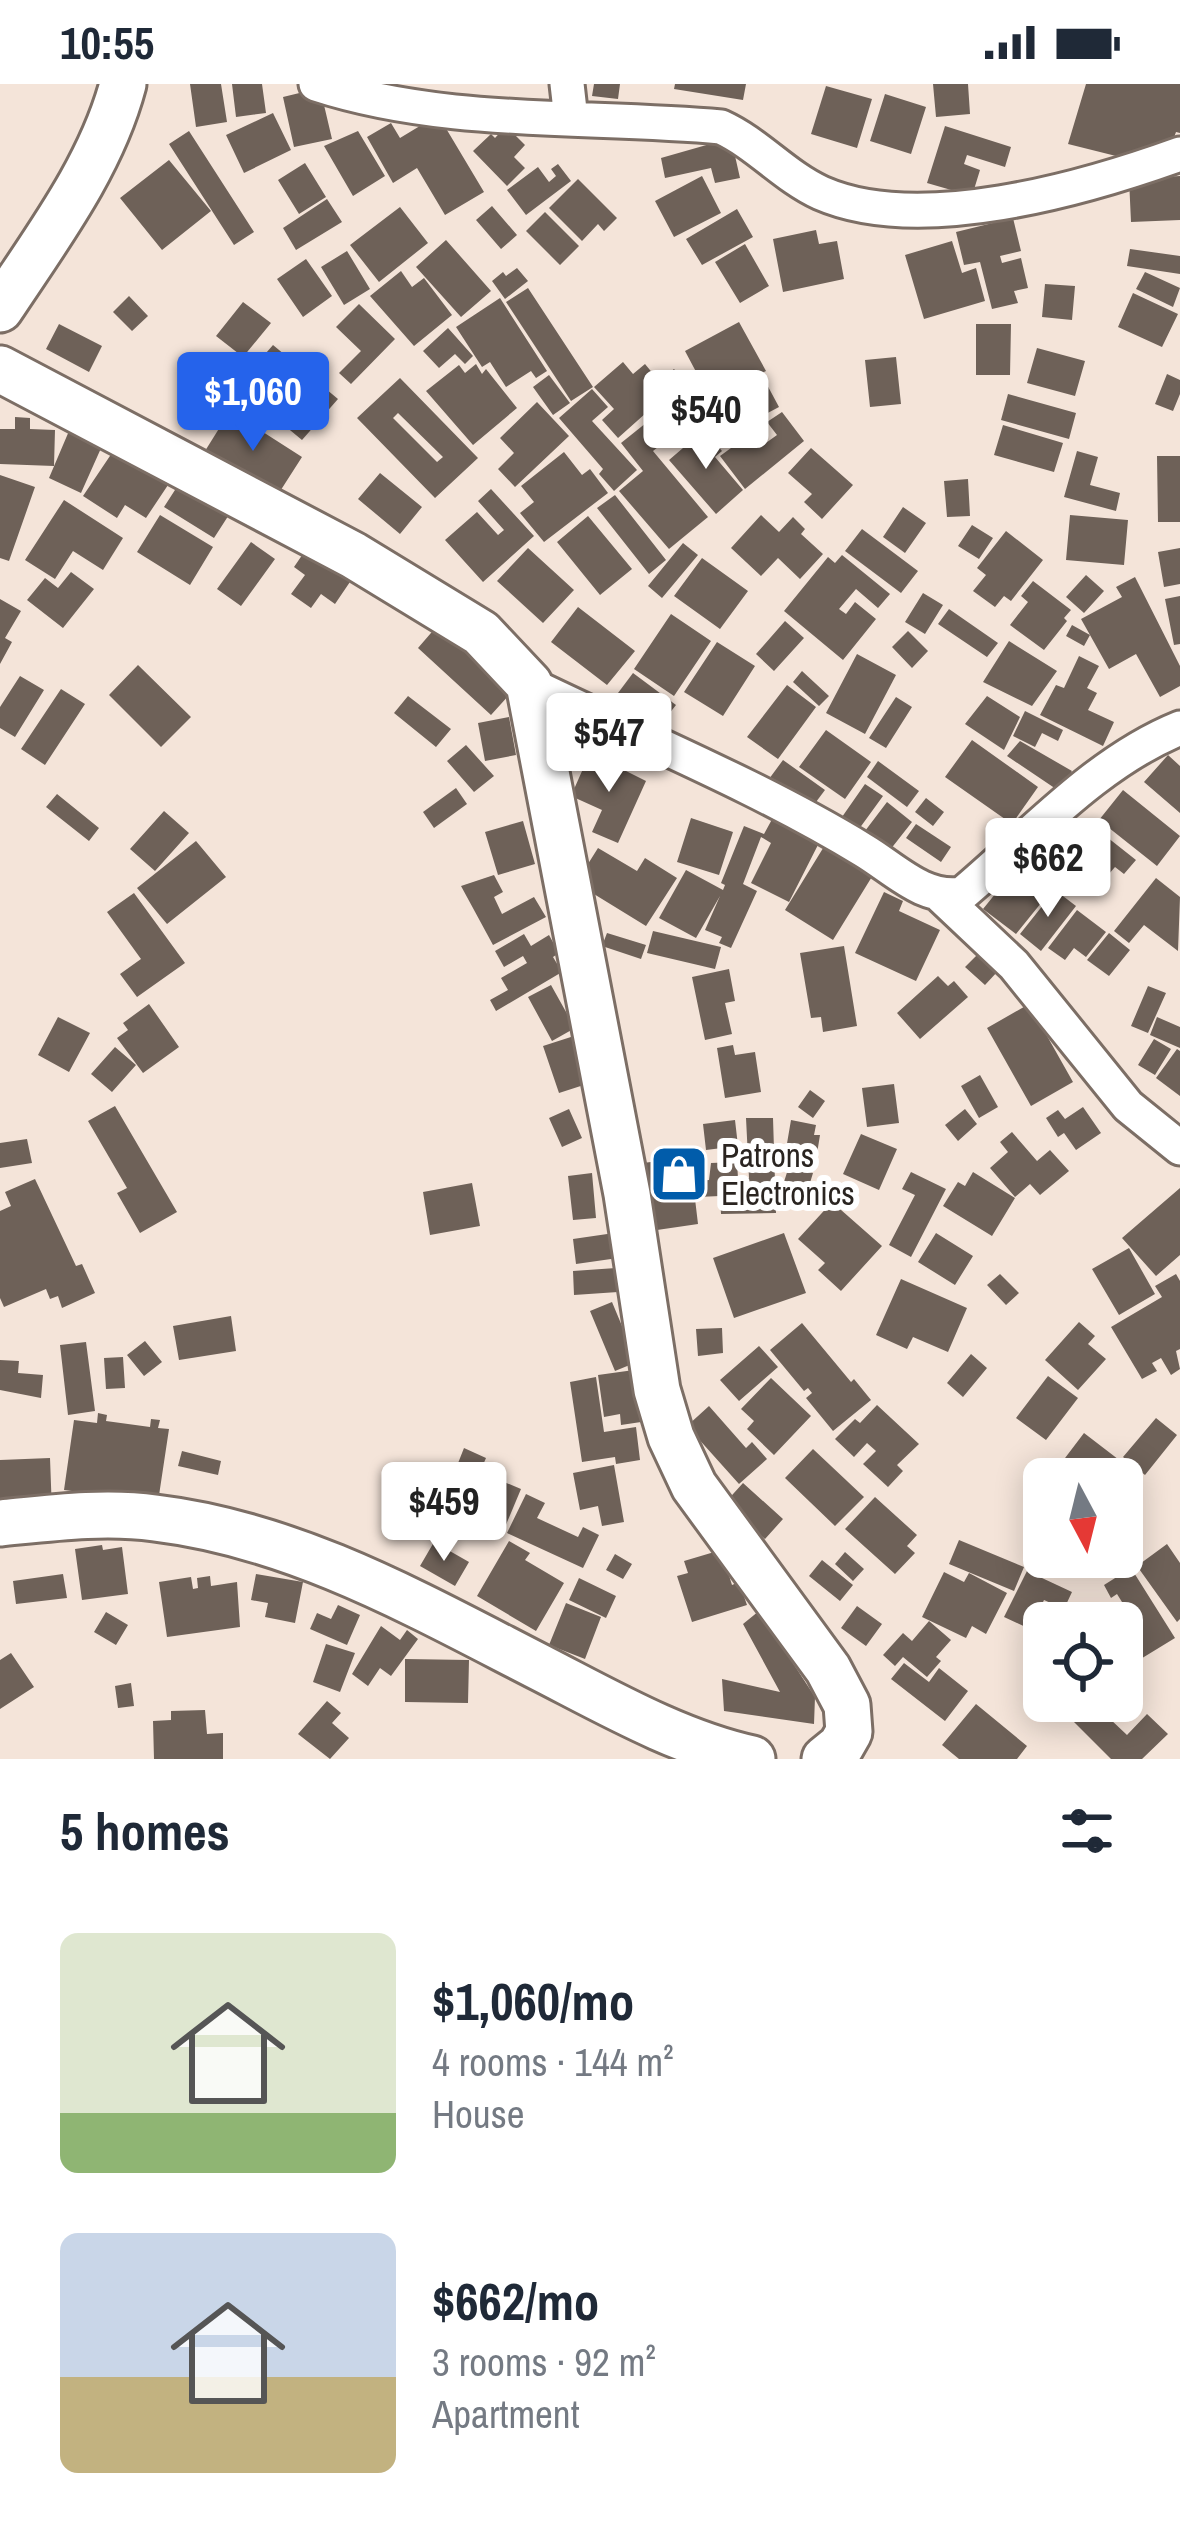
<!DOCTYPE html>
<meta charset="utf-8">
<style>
body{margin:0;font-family:"Archivo Narrow",sans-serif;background:#f6f6f7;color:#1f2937;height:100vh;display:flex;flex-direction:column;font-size:45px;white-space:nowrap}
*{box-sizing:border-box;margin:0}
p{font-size:39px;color:#747a83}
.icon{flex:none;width:66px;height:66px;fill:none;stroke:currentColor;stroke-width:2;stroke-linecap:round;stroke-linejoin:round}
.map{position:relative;height:1675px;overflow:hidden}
.drawer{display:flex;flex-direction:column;background:#fff;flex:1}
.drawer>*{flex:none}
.needle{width:78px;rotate:173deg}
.buttons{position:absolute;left:1023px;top:1374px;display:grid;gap:24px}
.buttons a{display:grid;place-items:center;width:120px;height:120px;border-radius:18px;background:#fff;box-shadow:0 6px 30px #0003;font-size:60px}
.price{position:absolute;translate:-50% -102px;padding:0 27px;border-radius:12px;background:#fff;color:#222;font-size:39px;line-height:78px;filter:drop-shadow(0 3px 6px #0008)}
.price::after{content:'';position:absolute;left:50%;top:72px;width:36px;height:27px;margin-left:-18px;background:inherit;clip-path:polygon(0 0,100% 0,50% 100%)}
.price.on{background:#2563eb;color:#fff}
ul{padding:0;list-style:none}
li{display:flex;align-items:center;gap:36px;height:300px;padding:0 60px}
li span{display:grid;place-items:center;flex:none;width:336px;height:240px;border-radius:18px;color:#555}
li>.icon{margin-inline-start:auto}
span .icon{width:144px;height:144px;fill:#fffc;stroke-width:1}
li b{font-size:51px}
h2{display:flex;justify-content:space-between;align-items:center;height:144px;padding:0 60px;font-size:51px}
.status{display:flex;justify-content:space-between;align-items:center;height:84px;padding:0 60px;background:#fff;direction:ltr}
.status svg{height:33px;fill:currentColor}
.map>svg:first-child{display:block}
.building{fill:#6e6158;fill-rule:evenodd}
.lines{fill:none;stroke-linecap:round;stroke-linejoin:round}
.street-casing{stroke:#7c6e65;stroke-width:39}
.secondary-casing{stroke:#7c6e65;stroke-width:51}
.street{stroke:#fff;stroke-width:33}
.secondary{stroke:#fff;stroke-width:45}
.labels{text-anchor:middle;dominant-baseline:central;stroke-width:12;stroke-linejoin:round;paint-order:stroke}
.poi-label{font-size:33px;fill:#2a2420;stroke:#fff;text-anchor:start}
</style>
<div class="status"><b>10:55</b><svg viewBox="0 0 49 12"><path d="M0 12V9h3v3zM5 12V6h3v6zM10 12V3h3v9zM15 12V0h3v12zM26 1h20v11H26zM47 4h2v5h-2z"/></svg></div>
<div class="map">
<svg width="1180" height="1675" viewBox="0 0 1180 1675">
<rect width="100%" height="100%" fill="#f4e4d9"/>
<path class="building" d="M190,0H221L227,38L196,43Z
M232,0H262L266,29L236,33Z
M594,0H620L618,15L592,12Z
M675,0H746L743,16L674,5Z
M933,0H968L970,30L936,33Z
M1086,0H1180V49L1176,48L1169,68L1149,62L1140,78L1068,60Z
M826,2L872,15L857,64L811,50Z
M320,4L332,55L294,63L283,13Z
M885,10L926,23L911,70L870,57Z
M273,29L291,66L244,89L226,51Z
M438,31L484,108L445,131L417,84L393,99L367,53L391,39L400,54Z
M506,42L525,61L514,73L525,84L507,102L473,67L491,50L495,54Z
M945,42L1011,63L1005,83L967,71L964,80L980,86L972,112L927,99Z
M189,47L254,148L234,161L169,60Z
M358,47L385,92L353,112L324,62Z
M731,54L740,94L715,99L711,84L665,94L661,74Z
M169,76L211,127L162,166L120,114Z
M305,79L326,113L299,130L278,96Z
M558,80L571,97L526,131L507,106L538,83L549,98L556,92L551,85Z
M702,92L721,129L674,153L655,117Z
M1180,92V136L1131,138L1129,95Z
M578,95L617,134L604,147L598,140L582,157L549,124Z
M327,115L342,138L296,166L283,144Z
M492,122L517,151L501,165L476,136Z
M400,123L428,159L379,198L350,161Z
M737,125L753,153L702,181L686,155Z
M545,128L579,162L560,181L526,147Z
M1013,134L1021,167L1000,172L1002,179L1021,174L1028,204L1014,207L1018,219L992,225L980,178L964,181L956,148Z
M816,146L819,160L837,157L844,195L783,208L773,155Z
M446,156L491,207L461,233L416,183Z
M952,157L962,189L976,184L985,217L924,235L905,171Z
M745,160L769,202L740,219L715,178Z
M1130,165L1180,172V190L1127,182Z
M347,167L370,205L344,221L321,183Z
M306,175L332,212L303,233L277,195Z
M517,184L528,197L505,215L492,197L503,188L506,192Z
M401,187L412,203L424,194L452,231L414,262L370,212Z
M1145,188L1180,204L1173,223L1136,205Z
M1045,200L1075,202L1072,236L1042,233Z
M528,204L593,303L571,317L506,218Z
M1133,209L1178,230L1162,263L1118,243Z
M129,212L148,232L132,247L113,228Z
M500,214L547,287L536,294L531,287L506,303L490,278L482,283L456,243Z
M243,218L271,239L243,273L216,252Z
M359,220L395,255L351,300L339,289L361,267L336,243Z
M739,238L766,287L711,316L685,267Z
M59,240L102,262L89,288L46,265Z
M976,240H1011L1010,291H976Z
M448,244L473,272L465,280L455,270L439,284L423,267Z
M273,261L338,315L302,356L273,332L281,323L245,293Z
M1037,264L1085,277L1075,312L1027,299Z
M896,273L901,320L870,323L865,276Z
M623,278L633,290L645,280L659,297L674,285L690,304L652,336L646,329L618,354L602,336L614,325L594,303Z
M476,280L482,290L486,285L517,324L473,361L426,307L459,281L465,289Z
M1167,290L1180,296V310L1173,327L1155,320Z
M549,291L570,319L553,331L533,303Z
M400,294L478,374L435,414L357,334ZM398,329L443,373L437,378L393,334Z
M765,297L779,323L762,332L768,344L753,351L733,314Z
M592,305L608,323L592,337L637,386L614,407L599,390L603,385L559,334Z
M689,310L702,323L667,357L654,344Z
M1008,310L1076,329L1069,355L1001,336Z
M537,318L569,352L515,403L498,385L514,369L500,354Z
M730,325L759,364L777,351L767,338L782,328L804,357L745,405L720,372L731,364L712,339Z
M230,327L302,373L277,412L205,367Z
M15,333L30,334V345L55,346L54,382L0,380V345H15Z
M646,339L663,359L653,367L708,433L669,465L619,407L643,387L621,359Z
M1003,341L1063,359L1054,388L994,371Z
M704,346L722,367L715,373L743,406L716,430L669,376Z
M69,347L102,362L81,409L49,394Z
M116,363L170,398L146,434L125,421L117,434L83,412Z
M811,364L853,401L822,435L804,418L812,410L788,389Z
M1077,367L1098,373L1090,401L1120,409L1116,427L1064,413Z
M564,368L582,391L590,385L608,409L544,458L520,429L534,418L521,402Z
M1157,372H1180V438H1158Z
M380,389L422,423L400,450L358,415Z
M0,391L35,403L9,477L0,474Z
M184,392L234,423L214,454L164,423Z
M968,395L970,432L947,433L944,397Z
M491,405L534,452L483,498L445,456L477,428L498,451L504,446L478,417Z
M615,411L666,476L649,490L597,424Z
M64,416L123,454L103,486L73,467L55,495L25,476Z
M903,423L926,439L905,469L883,453Z
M160,431L213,463L190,501L137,468Z
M761,431L779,448L793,433L805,445L801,450L823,470L800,495L778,474L761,492L731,464Z
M1070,431L1128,436L1124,481L1066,476Z
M588,432L632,485L600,511L557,458Z
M972,441L993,454L979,475L958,462Z
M862,445L918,487L901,509L845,467Z
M1006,447L1043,476L1011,517L1004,512L995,523L973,507L986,491L977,484Z
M251,458L275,475L241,522L217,505Z
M683,459L698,471L662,514L648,502Z
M309,461L354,492L335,520L321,510L311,524L291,510L305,491L294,483Z
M528,464L574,506L543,539L497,497Z
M1180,464V500L1164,503L1158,468Z
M842,471L890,510L878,524L856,505L839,525L846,530L855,518L876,535L843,576L784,527L828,473L835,479Z
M702,474L748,507L720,545L674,512Z
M71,488L94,505L63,544L27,516L45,494L58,504Z
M1086,491L1104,507L1084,529L1066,513Z
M1135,493L1180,582V602L1160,613L1136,570L1109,585L1090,551L1084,562L1066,552L1072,541L1090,551L1081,535L1122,513L1116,503Z
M1033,497L1071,526L1064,534L1067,537L1044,566L1010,541L1028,518L1021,512Z
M923,509L943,521L925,550L905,538Z
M1180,512V560L1174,561L1165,515Z
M0,515L21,527L5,554L12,558L0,580Z
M578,523L635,567L607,601L551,558Z
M949,525L998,559L987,573L938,540Z
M671,530L711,557L674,612L634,585Z
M785,537L804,554L774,587L756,570Z
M437,542L510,610L491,631L418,564Z
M908,547L928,567L912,584L892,563Z
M1009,557L1057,587L1032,622L983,598Z
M717,558L755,582L723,632L684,608Z
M857,570L896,591L865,650L826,629Z
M1079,572L1099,582L1087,604L1097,609L1088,626L1114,638L1103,662L1040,631L1056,601L1064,604Z
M138,581L191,633L161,663L109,611Z
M802,587L829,612L819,622L793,598Z
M633,589L676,621L657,645L615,613Z
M20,592L44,606L15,653L0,644V623Z
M787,601L816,623L778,675L747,653Z
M61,605L85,620L45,681L21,665Z
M408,612L451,645L436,663L394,629Z
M987,612L1020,633L1004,666L965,640Z
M896,613L912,623L886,664L869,654Z
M1025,627L1063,646L1058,657L1042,649L1035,663L1013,652Z
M509,633L516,671L485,677L478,639Z
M826,646L871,678L845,715L799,683Z
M972,656L1038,703L1012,740L945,693Z
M1020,657L1072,687L1059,707L1007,672Z
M466,661L494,692L474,708L447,677Z
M590,669L646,697L618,759L592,748L602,726L571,712Z
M1168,671L1180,682V729L1144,698Z
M783,676L825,706L810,726L769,695Z
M878,677L919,707L907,723L867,693Z
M865,700L883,712L859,745L842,733Z
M456,704L467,720L434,744L423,728Z
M1123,706L1180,752L1157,782L1099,736Z
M57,710L99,744L89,757L46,723Z
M926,714L944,728L933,742L915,728Z
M887,718L912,738L890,766L865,747Z
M164,727L189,749L155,787L130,765Z
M776,728L823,751L789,818L751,799L771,759L761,753L743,800L757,807L731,864L719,859L722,853L705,846L720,812L696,854L659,834L686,786L723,806L725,801L721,799L744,742L764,750Z
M691,734L733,748L719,791L677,778Z
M523,737L535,780L498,791L485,748Z
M916,740L951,763L941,778L906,754Z
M1098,746L1136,776L1124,790L1115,783L1108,791L1080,768Z
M196,757L226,793L167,840L137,804Z
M825,761L873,791L833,856L785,826Z
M598,764L637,787L645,774L677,794L646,842L576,799Z
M1021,778L1054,803L1016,850L983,825Z
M494,791L503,808L494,813L502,830L534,813L546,833L493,861L461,802Z
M1156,794L1180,813L1178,867L1144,841L1129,859L1114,847Z
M1055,806L1076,822L1041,867L1020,850Z
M884,808L903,817L899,827L940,846L916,897L855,869Z
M134,809L185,879L137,913L120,890L141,875L107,828Z
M1077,826L1106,848L1086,873L1074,864L1065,876L1048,864Z
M653,847L721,863L715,885L647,869Z
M607,849L646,861L641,875L602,862Z
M1109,849L1130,866L1109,892L1087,876Z
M524,850L531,862L549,851L559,869L553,873L562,888L496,927L490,916L508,906L501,894L527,879L523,872L504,883L495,867Z
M844,862L857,942L823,948L821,933L811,934L800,869Z
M979,869L998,887L985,901L965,883Z
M729,885L735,917L725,919L732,950L705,956L692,893Z
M938,892L948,902L954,897L968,913L920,955L897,929Z
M551,901L575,944L552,957L528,913Z
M1148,902L1166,909L1148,949L1131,942Z
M149,920L179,963L143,989L117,954L128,946L123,939Z
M1029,920L1073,998L1031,1022L987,944Z
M58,933L90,949L69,988L38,971Z
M1157,933L1180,943V964L1150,951Z
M574,952L590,999L559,1009L543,962Z
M1154,955L1171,965L1155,991L1138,981Z
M733,961L735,971L755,968L761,1008L725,1014L717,964Z
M115,963L136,981L112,1008L91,990Z
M1177,965L1180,967V1012L1156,994Z
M980,991L998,1023L979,1034L961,1002Z
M894,1000L899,1039L867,1043L862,1004Z
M810,1006L825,1017L813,1034L798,1023Z
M115,1022L177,1128L140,1149L117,1109L127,1104L88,1037Z
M1083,1023L1101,1049L1076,1066L1064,1049L1058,1053L1046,1034L1058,1026L1065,1035Z
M569,1025L582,1054L562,1063L549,1034Z
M965,1025L977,1040L958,1057L945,1041Z
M746,1034H773L776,1129L721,1130L720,1112L698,1113L697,1097L709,1096L711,1079L737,1078L738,1094H749Z
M735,1036L738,1062L706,1066L703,1040Z
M791,1036L816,1041L814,1051H820L815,1082L784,1077Z
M1012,1048L1037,1077L1050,1066L1069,1087L1040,1111L1030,1100L1015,1113L990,1084L1008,1068L1000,1058Z
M861,1050L897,1065L879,1106L843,1090Z
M27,1055L32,1079L0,1084V1059Z
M690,1073L698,1140L657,1146L643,1079Z
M789,1082L813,1089L802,1125L778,1117Z
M911,1088L946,1105L911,1173L889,1161L915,1111L902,1105Z
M973,1088L1015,1114L992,1152L943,1122L958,1098L965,1102Z
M592,1089L596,1134L573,1136L568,1092Z
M35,1095L76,1182L82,1180L95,1209L62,1224L58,1212L50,1215L46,1205L4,1223L0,1214V1127L11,1122L5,1108Z
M472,1099L480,1142L430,1151L423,1108Z
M1180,1104V1171L1156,1192L1122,1154Z
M832,1118L882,1162L841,1207L818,1186L825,1179L798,1155Z
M621,1148L625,1173L576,1180L573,1155Z
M784,1149L806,1209L734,1234L713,1174Z
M936,1149L973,1172L955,1201L918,1178Z
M1129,1164L1155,1210L1119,1231L1092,1185Z
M616,1184L618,1208L574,1211L573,1187Z
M1000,1190L1019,1209L1006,1221L987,1201Z
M1176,1190L1180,1197V1265L1176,1267L1180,1285L1171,1291L1161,1274L1152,1279L1157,1287L1142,1295L1111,1243L1162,1213L1155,1202Z
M901,1195L967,1224L948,1268L913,1253L907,1265L876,1251Z
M612,1218L637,1278L615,1287L590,1227Z
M231,1232L236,1267L179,1276L173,1242Z
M1079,1238L1095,1252L1088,1260L1106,1275L1078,1306L1045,1276Z
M802,1239L851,1298L854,1295L871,1316L833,1347L806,1314L812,1309L808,1304L804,1307L770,1266Z
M722,1244L723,1269L698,1272L696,1245Z
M145,1257L162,1278L144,1292L127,1271Z
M86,1258L95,1327L68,1331L60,1261Z
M759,1262L778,1283L739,1317L720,1296Z
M971,1270L987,1284L963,1313L947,1299Z
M123,1273L125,1304L106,1305L104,1274Z
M0,1276L19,1277L18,1289L43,1291L41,1314L0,1306Z
M634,1286L641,1338L621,1341L620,1330L604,1333L598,1291Z
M1048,1292L1078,1314L1046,1356L1016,1334Z
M596,1293L604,1348L636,1343L640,1376L616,1380L615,1373L582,1378L570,1298Z
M771,1294L811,1332L774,1371L747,1345L754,1337L741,1325Z
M877,1321L919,1360L897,1381L903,1387L888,1403L863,1380L876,1367L867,1359L854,1373L835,1355L855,1335L860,1339Z
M709,1322L746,1364L752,1358L767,1375L739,1400L687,1342Z
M98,1329L107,1331L106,1337L150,1343L151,1335L160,1336L158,1344L169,1345L158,1418L64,1406L74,1336L97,1339Z
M1156,1334L1177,1351L1145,1391L1123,1373Z
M1084,1349L1127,1382L1117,1395H1105L1087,1382L1080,1391L1062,1378Z
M464,1364L486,1374L480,1388L521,1405L505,1443L482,1434L487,1424L447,1407Z
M813,1365L864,1413L835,1442L785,1394Z
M182,1367L221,1377L218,1391L178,1382Z
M50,1374L52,1428L0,1429V1376Z
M1048,1379L1050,1395H1044V1424L1031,1426L1026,1382Z
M614,1381L624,1438L602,1442L598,1422L580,1426L573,1389Z
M743,1399L783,1435L765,1455L724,1420Z
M526,1410L545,1419L537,1434L578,1453L583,1443L599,1451L583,1484L507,1449Z
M875,1413L917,1451L907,1462L915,1469L895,1490L845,1445Z
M959,1456L1024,1483L1014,1507L949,1480Z
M509,1457L530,1469L525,1476L564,1499L536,1547L477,1512Z
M434,1458L469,1478L455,1502L420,1482Z
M1135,1459L1140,1477L1098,1489L1094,1473H1122V1462Z
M1167,1460L1180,1479V1535L1177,1538L1137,1482Z
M102,1461L103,1466L122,1463L128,1510L82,1516L75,1465Z
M721,1466L732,1501L739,1498L747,1521L692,1538L677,1492L688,1489L684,1477Z
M845,1468L864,1485L853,1497L835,1480Z
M615,1470L632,1480L623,1495L606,1486Z
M822,1476L853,1501L840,1517L809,1492Z
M1131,1484L1175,1554L1139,1576L1122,1548V1539H1116L1108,1527L1122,1518L1117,1510L1111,1514L1104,1501Z
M1027,1487L1072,1508L1064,1525L1044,1516L1030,1545L1004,1533Z
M944,1488L964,1498L969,1489L1007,1509L986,1550L972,1542L966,1554L922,1533Z
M63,1490L67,1514L16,1520L13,1497Z
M256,1490L303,1498L295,1539L265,1533L268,1519L251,1516Z
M210,1492L211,1502L237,1498L240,1543L167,1553L159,1498L191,1493L193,1505L198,1504L197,1494Z
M579,1494L616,1512L606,1534L569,1516Z
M566,1519L601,1533L585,1575L549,1561Z
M338,1521L360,1531L347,1561L310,1545L317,1529L331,1535Z
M857,1522L882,1540L866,1562L841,1544Z
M759,1527L815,1613L814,1640L724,1627L722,1595L780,1608L743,1540Z
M106,1528L128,1541L116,1561L94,1548Z
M929,1537L951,1556L936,1573L941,1577L927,1593L903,1573L895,1582L883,1571L903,1549L912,1557Z
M381,1542L400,1556L407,1546L418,1555L391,1592L380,1584L368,1602L352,1590Z
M326,1560L355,1569L340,1608L313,1598Z
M11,1569L34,1603L0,1625V1576Z
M405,1575L469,1576L468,1619L405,1618Z
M904,1579L929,1598L939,1584L968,1607L945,1637L891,1595Z
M131,1599L134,1622L118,1624L115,1602Z
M327,1617L341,1629L332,1639L349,1654L330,1675L298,1650Z
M1091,1617L1127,1651L1147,1630L1168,1650L1142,1675H1111L1072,1636Z
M976,1620L1027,1662L1017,1675H959L942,1661Z
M205,1626L207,1650L223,1649V1675H154L153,1637L171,1636V1627Z"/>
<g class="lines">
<defs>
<path id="street" d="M316,0C445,42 587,31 721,43C758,60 784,92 821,109C919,152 1083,105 1180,70
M567,0L571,35
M529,600C640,654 758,702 863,766C895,785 923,816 962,810C1030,753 1096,678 1180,644
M942,813L1014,881L1128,1022L1180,1064"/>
<path id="secondary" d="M0,225C46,155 101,83 123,0
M0,285L353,471L481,549L529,600L627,1110L657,1306L671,1353L694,1402L828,1585L847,1621L849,1648L841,1662L825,1675
M0,1439C51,1434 104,1427 155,1434C296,1451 418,1521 543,1585C609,1619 679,1659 752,1675"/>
</defs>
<use href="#street" class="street-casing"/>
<use href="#secondary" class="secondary-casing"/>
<use href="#street" class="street"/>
<use href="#secondary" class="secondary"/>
</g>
<defs>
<symbol id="shop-square" viewBox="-11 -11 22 22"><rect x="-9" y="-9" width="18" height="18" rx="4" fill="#015caa" stroke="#fff"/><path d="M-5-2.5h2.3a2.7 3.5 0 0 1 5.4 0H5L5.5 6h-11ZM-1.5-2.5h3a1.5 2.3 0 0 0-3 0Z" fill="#fff"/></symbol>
</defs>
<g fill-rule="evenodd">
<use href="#shop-square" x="646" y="1057" width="66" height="66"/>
</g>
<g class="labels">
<g class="poi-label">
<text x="721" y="1071">Patrons<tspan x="721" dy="38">Electronics</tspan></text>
</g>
</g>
</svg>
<div class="buttons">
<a><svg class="needle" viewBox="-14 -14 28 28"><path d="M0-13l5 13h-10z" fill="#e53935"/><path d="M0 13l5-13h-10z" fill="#747a83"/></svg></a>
<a><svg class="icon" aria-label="locate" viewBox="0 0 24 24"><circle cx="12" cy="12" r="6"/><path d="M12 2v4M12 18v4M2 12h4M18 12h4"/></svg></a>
</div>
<b class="price on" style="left:253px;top:370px">$1,060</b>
<b class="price" style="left:706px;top:388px">$540</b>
<b class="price" style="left:609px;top:711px">$547</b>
<b class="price" style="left:1048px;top:836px">$662</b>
<b class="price" style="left:444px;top:1480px">$459</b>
</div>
<section class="drawer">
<h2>5 homes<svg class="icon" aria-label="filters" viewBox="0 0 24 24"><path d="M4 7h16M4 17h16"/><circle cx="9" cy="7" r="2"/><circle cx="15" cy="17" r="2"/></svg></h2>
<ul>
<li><span style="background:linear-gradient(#dfe7d0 75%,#8fb573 0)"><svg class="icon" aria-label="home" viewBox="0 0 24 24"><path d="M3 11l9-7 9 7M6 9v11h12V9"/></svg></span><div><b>$1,060/mo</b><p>4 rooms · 144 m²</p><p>House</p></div></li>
<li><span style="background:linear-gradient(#c9d6e8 60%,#c2b280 0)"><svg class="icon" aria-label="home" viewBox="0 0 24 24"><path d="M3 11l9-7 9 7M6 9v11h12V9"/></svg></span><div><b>$662/mo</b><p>3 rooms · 92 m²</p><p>Apartment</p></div></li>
</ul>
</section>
